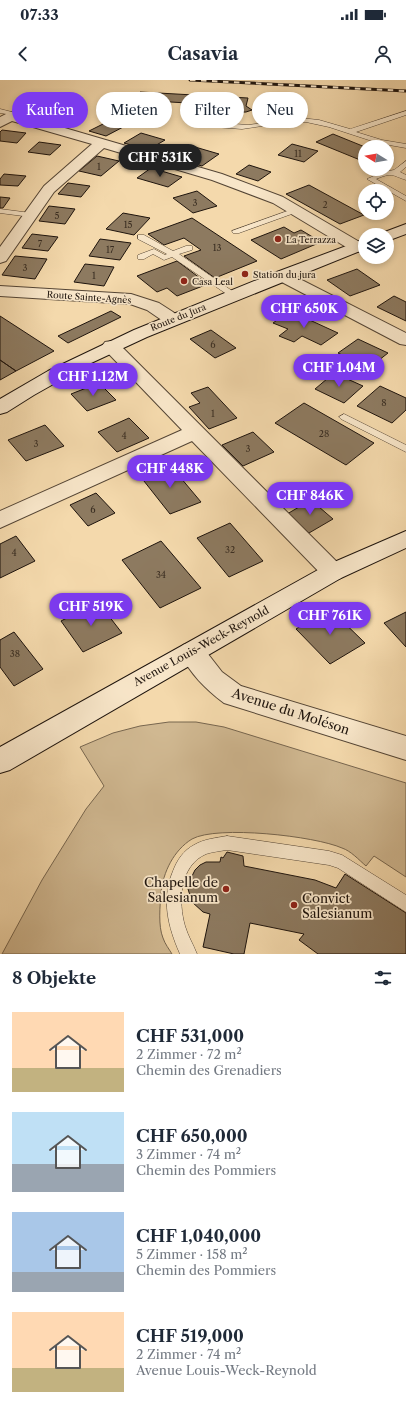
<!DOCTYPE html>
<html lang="de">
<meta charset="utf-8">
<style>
body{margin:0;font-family:"Libre Caslon Text",serif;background:#f6f6f7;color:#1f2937;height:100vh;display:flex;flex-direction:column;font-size:15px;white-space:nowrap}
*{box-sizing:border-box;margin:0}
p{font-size:13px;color:#747a83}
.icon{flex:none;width:22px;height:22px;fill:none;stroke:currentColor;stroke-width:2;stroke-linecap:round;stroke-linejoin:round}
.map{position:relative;height:874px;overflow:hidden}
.drawer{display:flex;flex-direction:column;background:#fff;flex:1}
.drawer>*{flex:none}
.hud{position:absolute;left:12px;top:12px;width:382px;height:36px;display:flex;gap:8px}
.needle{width:26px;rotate:281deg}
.fabs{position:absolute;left:358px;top:60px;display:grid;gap:8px}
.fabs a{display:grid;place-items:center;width:36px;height:36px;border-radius:50%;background:#fff;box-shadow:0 2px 6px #0003;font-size:20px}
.price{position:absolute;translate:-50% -34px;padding:0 9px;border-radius:14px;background:#7c3aed;color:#fff;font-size:13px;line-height:26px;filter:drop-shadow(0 1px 2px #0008)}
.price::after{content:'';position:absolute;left:50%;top:24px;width:12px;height:9px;margin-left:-6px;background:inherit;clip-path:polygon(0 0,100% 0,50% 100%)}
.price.active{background:#222;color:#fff}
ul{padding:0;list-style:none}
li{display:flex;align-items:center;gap:12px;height:100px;padding:0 12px}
li span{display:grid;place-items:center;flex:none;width:112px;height:80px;border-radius:0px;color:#555}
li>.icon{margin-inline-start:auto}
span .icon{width:48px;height:48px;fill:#fffc;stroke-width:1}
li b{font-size:17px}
h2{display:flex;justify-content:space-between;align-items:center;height:48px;padding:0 12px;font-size:17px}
.tag{padding:0 14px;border-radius:18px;background:#fff;box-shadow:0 2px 6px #0003;font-size:14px;line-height:36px}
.tag.active{background:#7c3aed;color:#fff}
.status{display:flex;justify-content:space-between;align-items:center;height:28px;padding:0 20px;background:#fff;direction:ltr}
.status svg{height:11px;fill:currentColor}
header{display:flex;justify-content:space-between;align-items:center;height:52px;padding:0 12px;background:#fff;font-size:18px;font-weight:800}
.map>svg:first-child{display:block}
.green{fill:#d0b891;stroke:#77664f}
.building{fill:#8d7a60;stroke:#1e140d}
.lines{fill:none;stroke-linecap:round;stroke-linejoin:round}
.lane-casing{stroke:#544535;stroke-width:1}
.street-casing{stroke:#544535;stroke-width:2}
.secondary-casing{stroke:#1e140d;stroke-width:2}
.lane{fill:#f8e6c9;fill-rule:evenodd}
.street{fill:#f8e6c9;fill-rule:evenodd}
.secondary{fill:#f8e6c9;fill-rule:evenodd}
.rail-casing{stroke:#1e140d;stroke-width:3}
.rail{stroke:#f8e6c9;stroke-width:2;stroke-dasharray:5.5;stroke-linecap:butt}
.poi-dot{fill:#8f2418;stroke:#f8e6c9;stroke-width:1.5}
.labels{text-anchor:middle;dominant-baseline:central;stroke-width:3.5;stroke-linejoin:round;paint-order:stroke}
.number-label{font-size:9px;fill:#3a2e22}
.far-poi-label{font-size:9px;fill:#1e140d;stroke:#f8e6c9;text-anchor:start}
.far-street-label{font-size:9px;fill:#1e140d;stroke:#f8e6c9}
.street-label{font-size:11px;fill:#1e140d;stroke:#f8e6c9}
.near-street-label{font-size:13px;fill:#1e140d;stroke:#f8e6c9}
.near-poi-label{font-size:13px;fill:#1e140d;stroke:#f8e6c9;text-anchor:end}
</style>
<div class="status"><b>07:33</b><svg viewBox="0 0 49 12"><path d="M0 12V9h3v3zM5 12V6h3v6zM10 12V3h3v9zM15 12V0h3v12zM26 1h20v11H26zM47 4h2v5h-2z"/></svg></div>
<header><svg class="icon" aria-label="back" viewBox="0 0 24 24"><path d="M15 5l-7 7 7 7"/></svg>Casavia<svg class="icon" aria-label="person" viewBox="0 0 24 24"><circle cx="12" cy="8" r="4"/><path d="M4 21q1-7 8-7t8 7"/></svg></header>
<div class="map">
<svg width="406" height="874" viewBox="0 0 406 874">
<rect width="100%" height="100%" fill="#f4d9ac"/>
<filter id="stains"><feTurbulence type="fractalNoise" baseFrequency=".005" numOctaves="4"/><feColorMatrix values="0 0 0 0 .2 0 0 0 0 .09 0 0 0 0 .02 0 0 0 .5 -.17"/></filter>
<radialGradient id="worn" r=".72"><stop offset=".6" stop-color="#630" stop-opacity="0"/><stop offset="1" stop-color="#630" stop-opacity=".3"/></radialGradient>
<path class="green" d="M169,642H196L224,647L406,703V797L374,776L366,786C359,780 351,771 342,768C315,756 217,745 192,759C174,770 163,792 161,813C160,826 158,846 163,858C165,864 169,869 172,874H2L42,800L86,729L104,706L80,667L113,653L140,646Z"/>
<path class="building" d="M140,12L248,18L246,26L252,30L246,32L221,33L197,26L205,24L136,20Z
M39,21L63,28L45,37L22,30Z
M71,34L85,37L72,45L57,41Z
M111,40L127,45L106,56L89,51Z
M2,50L26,53L17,63L0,61V52Z
M141,53L165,60L148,70L124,63Z
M333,54L365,67V82L316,62Z
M39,62L61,65L50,75L28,72Z
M292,64L318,71L304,82L278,75Z
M195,67L219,74L202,86L178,79Z
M97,76L119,81L101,96L79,91Z
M249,85L271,92L258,101L236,94Z
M151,88L182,97L168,107L137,98Z
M4,94L26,96L18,106L0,105V99Z
M68,103L90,106L81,117L58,114Z
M309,105L364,135L340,144L286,114Z
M197,111L217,126L193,133L173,118Z
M0,117L10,118L3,128H0Z
M49,126L75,129L65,144L39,141Z
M123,133L150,138L134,155L106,149Z
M192,138L257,181L215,198L184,176L201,170L184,158L164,165L148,154Z
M284,147L294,153L301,150L321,162L281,179L251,160Z
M32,154L58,157L48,171L22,168Z
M100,159L131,163L120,180L89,176Z
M15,176L47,179L35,199L2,195Z
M177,181L208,204L177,216L167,208L157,212L137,196Z
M85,184L114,187L104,206L74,202Z
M357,189L380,205L350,216L327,200Z
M394,216L406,222V241L377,227Z
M111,231L121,237L68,263L58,256Z
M290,231L338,253L321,265L302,256L294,262L279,256L288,249L273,243Z
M0,236L54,271L16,291L0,280Z
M211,250L236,268L215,278L190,259Z
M358,259L388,273L369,288L338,273Z
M0,280L16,291L0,300Z
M334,293L363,306L344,323L315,309Z
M99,303L116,320L87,331L71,314Z
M380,306L406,318V330L392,343L357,326Z
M208,307L237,338L209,349L189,327L200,323L191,313Z
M304,323L374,363L346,385L275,343Z
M129,338L149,358L117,372L98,352Z
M45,345L64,366L26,381L8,360Z
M253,352L274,372L243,386L222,365Z
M170,385L201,422L170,434L140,396Z
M96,413L115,433L88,446L70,425Z
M311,420L333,439L309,453L287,434Z
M230,443L263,481L229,497L197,458Z
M16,456L35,481L0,498V464Z
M161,461L201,508L160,528L122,480Z
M98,522L122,553L83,572L61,541Z
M330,529L365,563L330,584L296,549Z
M406,532V567L384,543Z
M14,552L43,589L14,606L0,587V560Z
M227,772L243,776L244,786L315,800L336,808L345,794L406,833V874H318L299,860L304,854L250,843L244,874H234L203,867L210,834L203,832L192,822L188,809L189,802L195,790L200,785L206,782H220L221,777L223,778Z"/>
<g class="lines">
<defs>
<path id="lane" d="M0,29L16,33L13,35L0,33Z
M406,31V35L356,52L382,60L406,64V68L378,63L329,47L306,42H289L242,49L215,47L206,44L209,42L248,45L300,38L319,40L350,49Z
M406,81V87L400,92L406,95V100C391,95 393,92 376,99L406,116V121L367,99L383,92L394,90Z
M0,129L31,133L35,135L31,137L0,133Z
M293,129H296L300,131L239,153H233L232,151Z
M138,155H144L173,171L186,166H192V170L179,174L238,215L234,218L231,217L172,177L164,180L153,174L144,179H138V175L154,169L165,175L167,174L138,159Z
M344,334L406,365V372L341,339L339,337Z
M227,756L329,771L342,775L406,815V832L338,788L329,785L227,770C220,771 212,772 206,774C179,786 178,822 185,846C188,856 193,864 197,874H180C168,847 161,819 173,791C177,780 184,770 194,765C204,759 216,758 227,756Z"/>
<path id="street" d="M10,32L222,94L283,117L363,164L365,167L363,170L357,172L351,170L273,123L212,100L104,68L54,112L6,181L0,183V167L44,106L92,64L12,41L0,47V37Z
M282,191L288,193L406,253V265L400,264L276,199L274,196L276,193Z
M0,206L131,214L159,223L173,232L181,239L178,243L172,244L166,243L147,230L130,224L0,216Z
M111,261L117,262L341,486L345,492L341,498L333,501L325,498L192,361L0,448V431L182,350L105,270L102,266L105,262Z
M192,562L201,565L222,592L241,606L406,656V680L224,623C204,608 191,594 179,572L183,565Z"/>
<path id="secondary" d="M406,144V154L387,161V155H380L382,153Z
M365,159V169L147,257L89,284L34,315L7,332L0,334V319L48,291L134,250L274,193Z
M406,451V468L341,498L10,690L0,693V667L325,486Z"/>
</defs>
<use href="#lane" class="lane-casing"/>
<use href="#street" class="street-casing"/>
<use href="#secondary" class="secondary-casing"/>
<use href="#lane" class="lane"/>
<use href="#street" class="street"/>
<use href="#secondary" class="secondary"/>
<defs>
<path id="rail" d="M190,0L406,11"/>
</defs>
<use href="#rail" class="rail-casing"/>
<use href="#rail" class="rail"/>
</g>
<g class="poi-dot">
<circle cx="278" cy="159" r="4"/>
<circle cx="245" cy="194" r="4"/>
<circle cx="184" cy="201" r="4"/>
<circle cx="226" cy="809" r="4"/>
<circle cx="294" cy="825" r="4"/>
</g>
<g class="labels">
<g class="number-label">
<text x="298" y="73">11</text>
<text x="99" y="86">1</text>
<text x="195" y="122">3</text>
<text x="325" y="124">2</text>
<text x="57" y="135">5</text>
<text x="128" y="144">15</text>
<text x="40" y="163">7</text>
<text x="217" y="167">13</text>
<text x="110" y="169">17</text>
<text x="25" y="187">3</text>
<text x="94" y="195">1</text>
<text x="213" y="264">6</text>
<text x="384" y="322">8</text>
<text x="213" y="333">1</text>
<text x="324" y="353">28</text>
<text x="124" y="355">4</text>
<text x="36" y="363">3</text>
<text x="248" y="368">3</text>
<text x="93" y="429">6</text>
<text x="230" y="469">32</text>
<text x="14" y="472">4</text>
<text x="161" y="494">34</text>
<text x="15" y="573">38</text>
</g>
<g class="far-poi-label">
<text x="286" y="159">La Terrazza</text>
<text x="253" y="194">Station du jura</text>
<text x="192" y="201">Casa Leal</text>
</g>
<g class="far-street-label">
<text transform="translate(89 217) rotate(4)">Route Sainte-Agnès</text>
<text transform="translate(178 237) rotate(-22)">Route du Jura</text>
</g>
<g class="street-label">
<text transform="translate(201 566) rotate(-29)">Avenue Louis-Weck-Reynold</text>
</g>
<g class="near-street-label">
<text transform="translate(291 631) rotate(18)">Avenue du Moléson</text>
</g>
<g class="near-poi-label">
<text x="218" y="802">Chapelle de<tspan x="218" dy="15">Salesianum</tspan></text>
<text x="302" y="818" text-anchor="start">Convict<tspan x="302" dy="15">Salesianum</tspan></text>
</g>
</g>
<rect width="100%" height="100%" filter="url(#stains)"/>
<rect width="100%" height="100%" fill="url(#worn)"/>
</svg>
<div class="fabs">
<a><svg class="needle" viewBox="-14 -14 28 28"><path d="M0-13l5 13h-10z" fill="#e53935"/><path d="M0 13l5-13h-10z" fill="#747a83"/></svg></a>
<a><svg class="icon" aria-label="locate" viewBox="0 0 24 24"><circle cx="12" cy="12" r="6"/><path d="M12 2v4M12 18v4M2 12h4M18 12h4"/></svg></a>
<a><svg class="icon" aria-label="layers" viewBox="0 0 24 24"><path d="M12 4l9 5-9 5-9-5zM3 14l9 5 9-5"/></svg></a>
</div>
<b class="price active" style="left:160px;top:98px">CHF 531K</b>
<b class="price" style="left:304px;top:249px">CHF 650K</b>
<b class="price" style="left:339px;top:308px">CHF 1.04M</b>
<b class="price" style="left:93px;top:317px">CHF 1.12M</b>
<b class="price" style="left:170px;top:409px">CHF 448K</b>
<b class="price" style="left:310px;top:436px">CHF 846K</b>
<b class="price" style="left:91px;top:547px">CHF 519K</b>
<b class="price" style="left:330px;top:556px">CHF 761K</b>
<div class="hud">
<a class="tag active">Kaufen</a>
<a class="tag">Mieten</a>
<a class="tag">Filter</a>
<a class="tag">Neu</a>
</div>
</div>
<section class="drawer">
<h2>8 Objekte<svg class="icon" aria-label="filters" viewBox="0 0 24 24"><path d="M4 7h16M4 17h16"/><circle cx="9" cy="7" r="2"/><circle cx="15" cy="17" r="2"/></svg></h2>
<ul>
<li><span style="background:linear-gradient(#ffd9b3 70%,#c2b280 0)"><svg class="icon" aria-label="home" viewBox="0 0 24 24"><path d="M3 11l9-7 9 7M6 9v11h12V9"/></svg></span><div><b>CHF 531,000</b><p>2 Zimmer · 72 m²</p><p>Chemin des Grenadiers</p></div></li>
<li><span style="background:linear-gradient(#bfe0f5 65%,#9aa5b1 0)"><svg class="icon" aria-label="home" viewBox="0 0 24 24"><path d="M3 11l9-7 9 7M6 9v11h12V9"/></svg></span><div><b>CHF 650,000</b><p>3 Zimmer · 74 m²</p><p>Chemin des Pommiers</p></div></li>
<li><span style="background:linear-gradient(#a9c7e8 75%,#9aa5b1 0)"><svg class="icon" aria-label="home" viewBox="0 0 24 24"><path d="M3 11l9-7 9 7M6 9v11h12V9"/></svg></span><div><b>CHF 1,040,000</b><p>5 Zimmer · 158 m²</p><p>Chemin des Pommiers</p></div></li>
<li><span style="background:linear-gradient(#ffd9b3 70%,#c2b280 0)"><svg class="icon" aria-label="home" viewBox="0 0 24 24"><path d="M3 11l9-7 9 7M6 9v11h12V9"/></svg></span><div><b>CHF 519,000</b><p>2 Zimmer · 74 m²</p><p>Avenue Louis-Weck-Reynold</p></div></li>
</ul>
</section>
